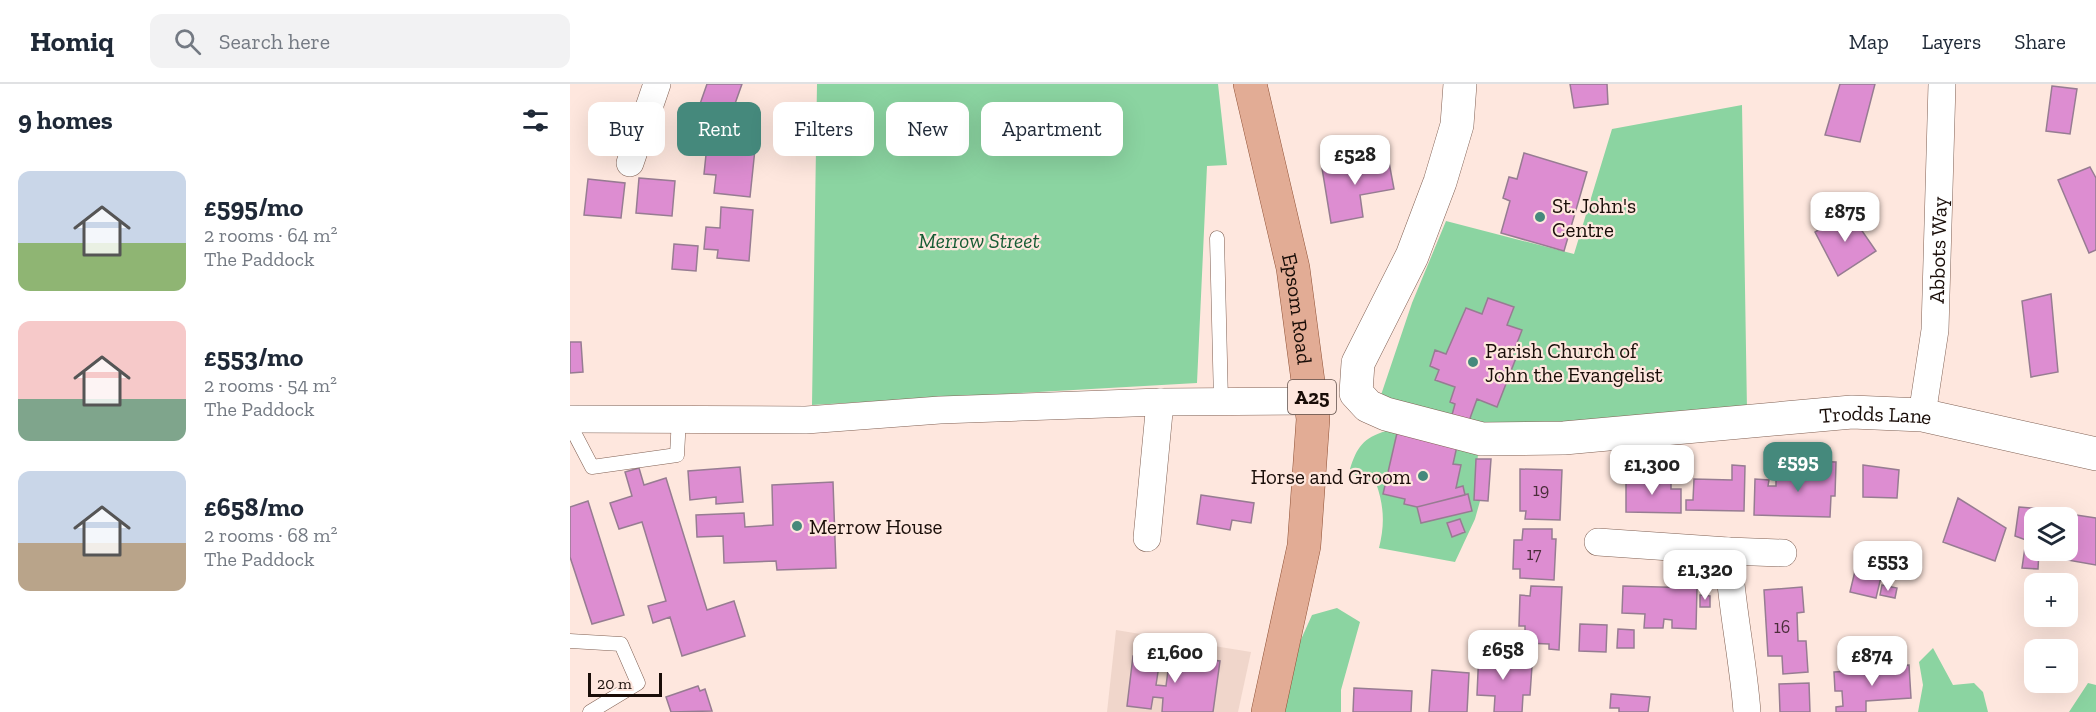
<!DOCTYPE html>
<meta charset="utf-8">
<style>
body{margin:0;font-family:"Zilla Slab",serif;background:#f2f2f3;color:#1f2937;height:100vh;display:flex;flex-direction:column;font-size:22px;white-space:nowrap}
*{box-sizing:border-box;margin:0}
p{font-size:20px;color:#747a83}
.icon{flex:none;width:33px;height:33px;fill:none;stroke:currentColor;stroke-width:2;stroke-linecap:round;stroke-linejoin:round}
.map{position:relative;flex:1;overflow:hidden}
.panel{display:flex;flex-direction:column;background:#fff;width:570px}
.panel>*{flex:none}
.top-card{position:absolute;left:18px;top:18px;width:570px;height:54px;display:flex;gap:12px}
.controls{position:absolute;left:1454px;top:423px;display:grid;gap:12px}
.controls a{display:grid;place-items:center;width:54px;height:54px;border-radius:12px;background:#fff;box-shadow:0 6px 24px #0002;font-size:30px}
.scale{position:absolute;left:18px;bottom:15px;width:74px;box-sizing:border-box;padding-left:6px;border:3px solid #190d08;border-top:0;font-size:16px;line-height:21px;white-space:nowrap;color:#190d08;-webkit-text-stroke:4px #fee7de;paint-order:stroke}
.price{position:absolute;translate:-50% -51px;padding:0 14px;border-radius:12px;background:#fff;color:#222;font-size:20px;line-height:39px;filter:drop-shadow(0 2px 3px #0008)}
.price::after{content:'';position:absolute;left:50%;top:36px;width:18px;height:14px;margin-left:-9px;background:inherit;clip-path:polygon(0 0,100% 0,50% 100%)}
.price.active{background:#45897c;color:#fff}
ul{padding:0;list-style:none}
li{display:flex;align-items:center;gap:18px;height:150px;padding:0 18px}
li span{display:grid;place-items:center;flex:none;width:168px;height:120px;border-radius:12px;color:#555}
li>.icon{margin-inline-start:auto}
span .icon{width:72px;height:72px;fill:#fffc;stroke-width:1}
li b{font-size:26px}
h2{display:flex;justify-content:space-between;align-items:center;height:72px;padding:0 18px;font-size:26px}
.chip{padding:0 21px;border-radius:12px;background:#fff;box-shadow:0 6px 24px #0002;font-size:21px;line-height:54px}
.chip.active{background:#45897c;color:#fff}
header{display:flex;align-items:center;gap:36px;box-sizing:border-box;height:84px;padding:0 30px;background:#fff;border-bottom:2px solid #e0e1e3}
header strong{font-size:28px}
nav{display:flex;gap:33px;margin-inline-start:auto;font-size:21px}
.search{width:420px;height:54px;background:#f2f2f3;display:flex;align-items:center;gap:15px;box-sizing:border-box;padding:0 21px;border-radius:12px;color:#747a83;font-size:22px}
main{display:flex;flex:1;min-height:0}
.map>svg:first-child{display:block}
.built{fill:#f0d6cb}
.green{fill:#8bd4a1}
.building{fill:#dd8dd1;stroke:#977c92;stroke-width:1.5}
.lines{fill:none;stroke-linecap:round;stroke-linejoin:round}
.lane-casing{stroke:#816154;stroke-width:15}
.street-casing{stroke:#816154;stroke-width:28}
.secondary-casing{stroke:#816154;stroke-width:34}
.primary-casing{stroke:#8f5136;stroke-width:34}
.lane{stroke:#fff;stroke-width:14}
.street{stroke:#fff;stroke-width:27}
.secondary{stroke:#fff;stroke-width:33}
.primary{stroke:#e2ac95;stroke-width:33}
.poi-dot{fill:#45897c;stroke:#fee7de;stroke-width:2}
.labels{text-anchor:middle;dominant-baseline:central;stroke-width:4.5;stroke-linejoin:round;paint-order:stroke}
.number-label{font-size:18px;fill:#4a2d3a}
.shield{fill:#fee7de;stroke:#5e4e48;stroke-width:1.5}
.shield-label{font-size:20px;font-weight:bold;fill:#190d08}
.poi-label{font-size:21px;fill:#190d08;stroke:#fee7de;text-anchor:start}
.park-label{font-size:21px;font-style:italic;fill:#165c34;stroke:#fee7de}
.street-label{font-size:21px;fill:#190d08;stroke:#fee7de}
</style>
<header>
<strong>Homiq</strong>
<div class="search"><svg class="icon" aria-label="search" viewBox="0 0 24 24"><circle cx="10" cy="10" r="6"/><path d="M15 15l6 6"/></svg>Search here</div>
<nav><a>Map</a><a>Layers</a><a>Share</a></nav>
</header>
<main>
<section class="panel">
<h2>9 homes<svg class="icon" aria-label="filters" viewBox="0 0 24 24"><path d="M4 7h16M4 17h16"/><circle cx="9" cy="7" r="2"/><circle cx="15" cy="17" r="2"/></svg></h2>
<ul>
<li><span style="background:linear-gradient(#c9d6e8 60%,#8fb573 0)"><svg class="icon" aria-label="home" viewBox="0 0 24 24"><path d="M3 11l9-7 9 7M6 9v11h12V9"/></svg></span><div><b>£595/mo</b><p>2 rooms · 64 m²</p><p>The Paddock</p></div></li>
<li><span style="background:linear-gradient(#f6c9c9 65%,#7fa58c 0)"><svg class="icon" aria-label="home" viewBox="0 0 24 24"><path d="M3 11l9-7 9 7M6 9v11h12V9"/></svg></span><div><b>£553/mo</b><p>2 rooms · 54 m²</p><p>The Paddock</p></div></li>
<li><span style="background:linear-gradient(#c9d6e8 60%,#b9a48a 0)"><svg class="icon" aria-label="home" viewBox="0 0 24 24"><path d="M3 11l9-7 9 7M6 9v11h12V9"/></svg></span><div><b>£658/mo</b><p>2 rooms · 68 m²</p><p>The Paddock</p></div></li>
</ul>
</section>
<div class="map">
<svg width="1526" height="628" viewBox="0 0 1526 628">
<rect width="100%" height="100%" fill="#fee7de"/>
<path class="built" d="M546,546L681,568L668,628H537Z"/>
<path class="green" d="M247,0H648L657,81L637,82L627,299L242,321Z
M1172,21L1177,326L913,345L811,311L842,219L876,137L1004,170L1042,45Z
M816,347L908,370L904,416L910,417L905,435L885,478L809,464C815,440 814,422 806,399L788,394L780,385C787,363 793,354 816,347Z
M767,524L790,538L771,606V628H715L724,571L742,531Z
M1363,564L1383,601L1404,599L1413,608L1418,628H1348L1353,601L1349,578Z
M1518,599L1526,601V628H1499Z"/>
<path class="building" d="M137,0H172L161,31L130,20Z
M1000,0H1037L1038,20L1004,24Z
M1270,0H1305L1290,58L1255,51Z
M1482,2L1507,5L1500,50L1476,47Z
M146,37L179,41L176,64L185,65L180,113L144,109L146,91L134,90L137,61L143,62Z
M954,69L1017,88L994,167L931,149L940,117L933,114L939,93L947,95Z
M818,73L824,105L790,111L793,133L761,139L752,84Z
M1520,83L1526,94V166L1519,169L1488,96Z
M69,94L105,97L102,132L66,129Z
M18,95L55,99L51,134L14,131Z
M151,123L183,126L179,177L147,174L148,166L134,165L136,143L150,144Z
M1279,128L1306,167L1268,192L1245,148Z
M104,160L128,162L126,187L102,185Z
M1481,210L1488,288L1461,293L1452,217Z
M918,214L944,223L937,241L952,246L942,272L946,274L927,323L907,315L899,337L882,331L885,320L880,318L885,303L865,296L869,286L860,282L865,266L876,270L896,224L912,230Z
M0,258H11L13,288L0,289Z
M827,349L887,362L883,380L891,381L886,404L893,402L895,411L847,423L834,420L835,415L813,410Z
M906,375H921L918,417L904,416Z
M1233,377L1266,378L1265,412H1261L1260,433L1184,431L1185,395L1199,396L1198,402H1206V392L1232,393Z
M1162,381L1175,382L1174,427L1116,426V416H1123L1124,395L1162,396Z
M1293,381L1329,386L1327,414L1293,413Z
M170,383L173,418L146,420V413L120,416L118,387Z
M69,384L74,401L96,394L137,526L164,517L175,552L112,572L100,533L83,539L78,522L96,517L72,438L49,445L40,419L62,412L55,388Z
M950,385L992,386L990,436L955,435L956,427H950Z
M1056,393L1101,394V405H1111V429L1056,428Z
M263,398L266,484L207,486L206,477L154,479L153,452L127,453L126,431L174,429L175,443L203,441L202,401Z
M898,410L902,427L851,439L847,423Z
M631,411L684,419L681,439L662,436L660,446L627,440Z
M1388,414L1436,444L1425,477L1373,458Z
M18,417L54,531L22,540L0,473V423Z
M1449,423L1488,426L1487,434H1464V466H1469L1468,485L1452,484L1456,456L1445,452Z
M1493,429L1526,434V481L1486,474L1487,466H1497V434H1493Z
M890,435L895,448L882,453L877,439Z
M953,445H982V455H986L984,496L950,494V485H943L944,456H952Z
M1285,487L1311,493L1306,514L1280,508Z
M1312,501L1327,504L1325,514L1310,511Z
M961,502L992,503L989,566L979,565V560L955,559V542H949L950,511L960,512Z
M1053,502L1127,504L1126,545L1102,544V536L1094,535L1093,544H1074L1075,530L1052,529Z
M1232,503L1234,528L1227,529L1228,557H1236L1238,588L1213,590L1212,572H1198L1194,506Z
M1130,511L1140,512V523H1130Z
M1010,540L1037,541L1036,568L1009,567Z
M1048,545L1064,546V564H1047Z
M909,566L935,567L934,581L962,582L960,611H953L952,628H924L925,612L907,611Z
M600,571L650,577L643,628H592L593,614L583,613L581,625L557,622L563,572L590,575L586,601L596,602Z
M1339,581L1341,614L1296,617V628H1266V623L1273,622L1272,607H1265L1264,588L1319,585V582Z
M862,586L899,589L897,628H859Z
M1239,599L1240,628H1210L1209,600Z
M128,602L130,607L135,605L142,627L101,628L96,613Z
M784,604L842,607L841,628H783Z
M1041,610L1080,613L1078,628H1049V624H1040Z"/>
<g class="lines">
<defs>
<path id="lane" d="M647,154L651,317
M0,341L22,383L107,371L109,334
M0,557L51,560L68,599L20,628"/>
<g id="street">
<path d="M60,79L87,0"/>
<path id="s1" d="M1352,331L1365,246L1372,0"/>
<path d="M0,335L236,336L370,326L590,318L742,317"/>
<path d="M577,454L590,318"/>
<path d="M1028,458L1158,467C1161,521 1173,574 1177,628"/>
<path d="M1158,467L1213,469"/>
</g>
<g id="secondary">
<path id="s2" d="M890,0L887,41L870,98L842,172L788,279L786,309L798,322L816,330L912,355L994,354L1282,328L1352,331L1526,370"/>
</g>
<g id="primary">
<path id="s3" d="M680,0L723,184L743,335L734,462L698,628"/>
</g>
</defs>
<use href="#lane" class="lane-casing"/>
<use href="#street" class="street-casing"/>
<use href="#secondary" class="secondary-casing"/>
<use href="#primary" class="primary-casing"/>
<use href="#lane" class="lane"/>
<use href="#street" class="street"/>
<use href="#secondary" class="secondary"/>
<use href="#primary" class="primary"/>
</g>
<g class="poi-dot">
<circle cx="970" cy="133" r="6"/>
<circle cx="903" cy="278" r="6"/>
<circle cx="853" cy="392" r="6"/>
<circle cx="227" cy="442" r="6"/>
</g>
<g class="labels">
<g class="number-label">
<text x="971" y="406">19</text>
<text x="964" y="470">17</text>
<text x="1212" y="543">16</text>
</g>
<rect class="shield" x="718" y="296" width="48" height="34" rx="4.5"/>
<g class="shield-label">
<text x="742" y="313">A25</text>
</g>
<g class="poi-label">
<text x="982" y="121">St. John's<tspan x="982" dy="24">Centre</tspan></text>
<text x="915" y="266">Parish Church of<tspan x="915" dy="24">John the Evangelist</tspan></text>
<text x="841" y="392" text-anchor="end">Horse and Groom</text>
<text x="239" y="442">Merrow House</text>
</g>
<g class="park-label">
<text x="409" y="156">Merrow Street</text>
</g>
<g class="street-label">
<text stroke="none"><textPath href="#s1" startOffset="166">Abbots Way</textPath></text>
<text stroke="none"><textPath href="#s3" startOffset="230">Epsom Road</textPath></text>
<text stroke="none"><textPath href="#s2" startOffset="861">Trodds Lane</textPath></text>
</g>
</g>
</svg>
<div class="controls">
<a><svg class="icon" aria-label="layers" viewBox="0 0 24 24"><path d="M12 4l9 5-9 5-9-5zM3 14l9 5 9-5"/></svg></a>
<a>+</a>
<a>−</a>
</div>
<div class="scale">20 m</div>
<b class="price" style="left:785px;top:102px">£528</b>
<b class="price" style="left:1275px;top:159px">£875</b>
<b class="price active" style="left:1228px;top:409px">£595</b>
<b class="price" style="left:1082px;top:412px">£1,300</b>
<b class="price" style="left:1318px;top:508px">£553</b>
<b class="price" style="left:1135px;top:517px">£1,320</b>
<b class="price" style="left:933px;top:597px">£658</b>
<b class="price" style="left:605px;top:600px">£1,600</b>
<b class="price" style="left:1302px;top:603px">£874</b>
<div class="top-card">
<a class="chip">Buy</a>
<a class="chip active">Rent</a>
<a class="chip">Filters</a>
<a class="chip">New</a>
<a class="chip">Apartment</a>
</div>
</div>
</main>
